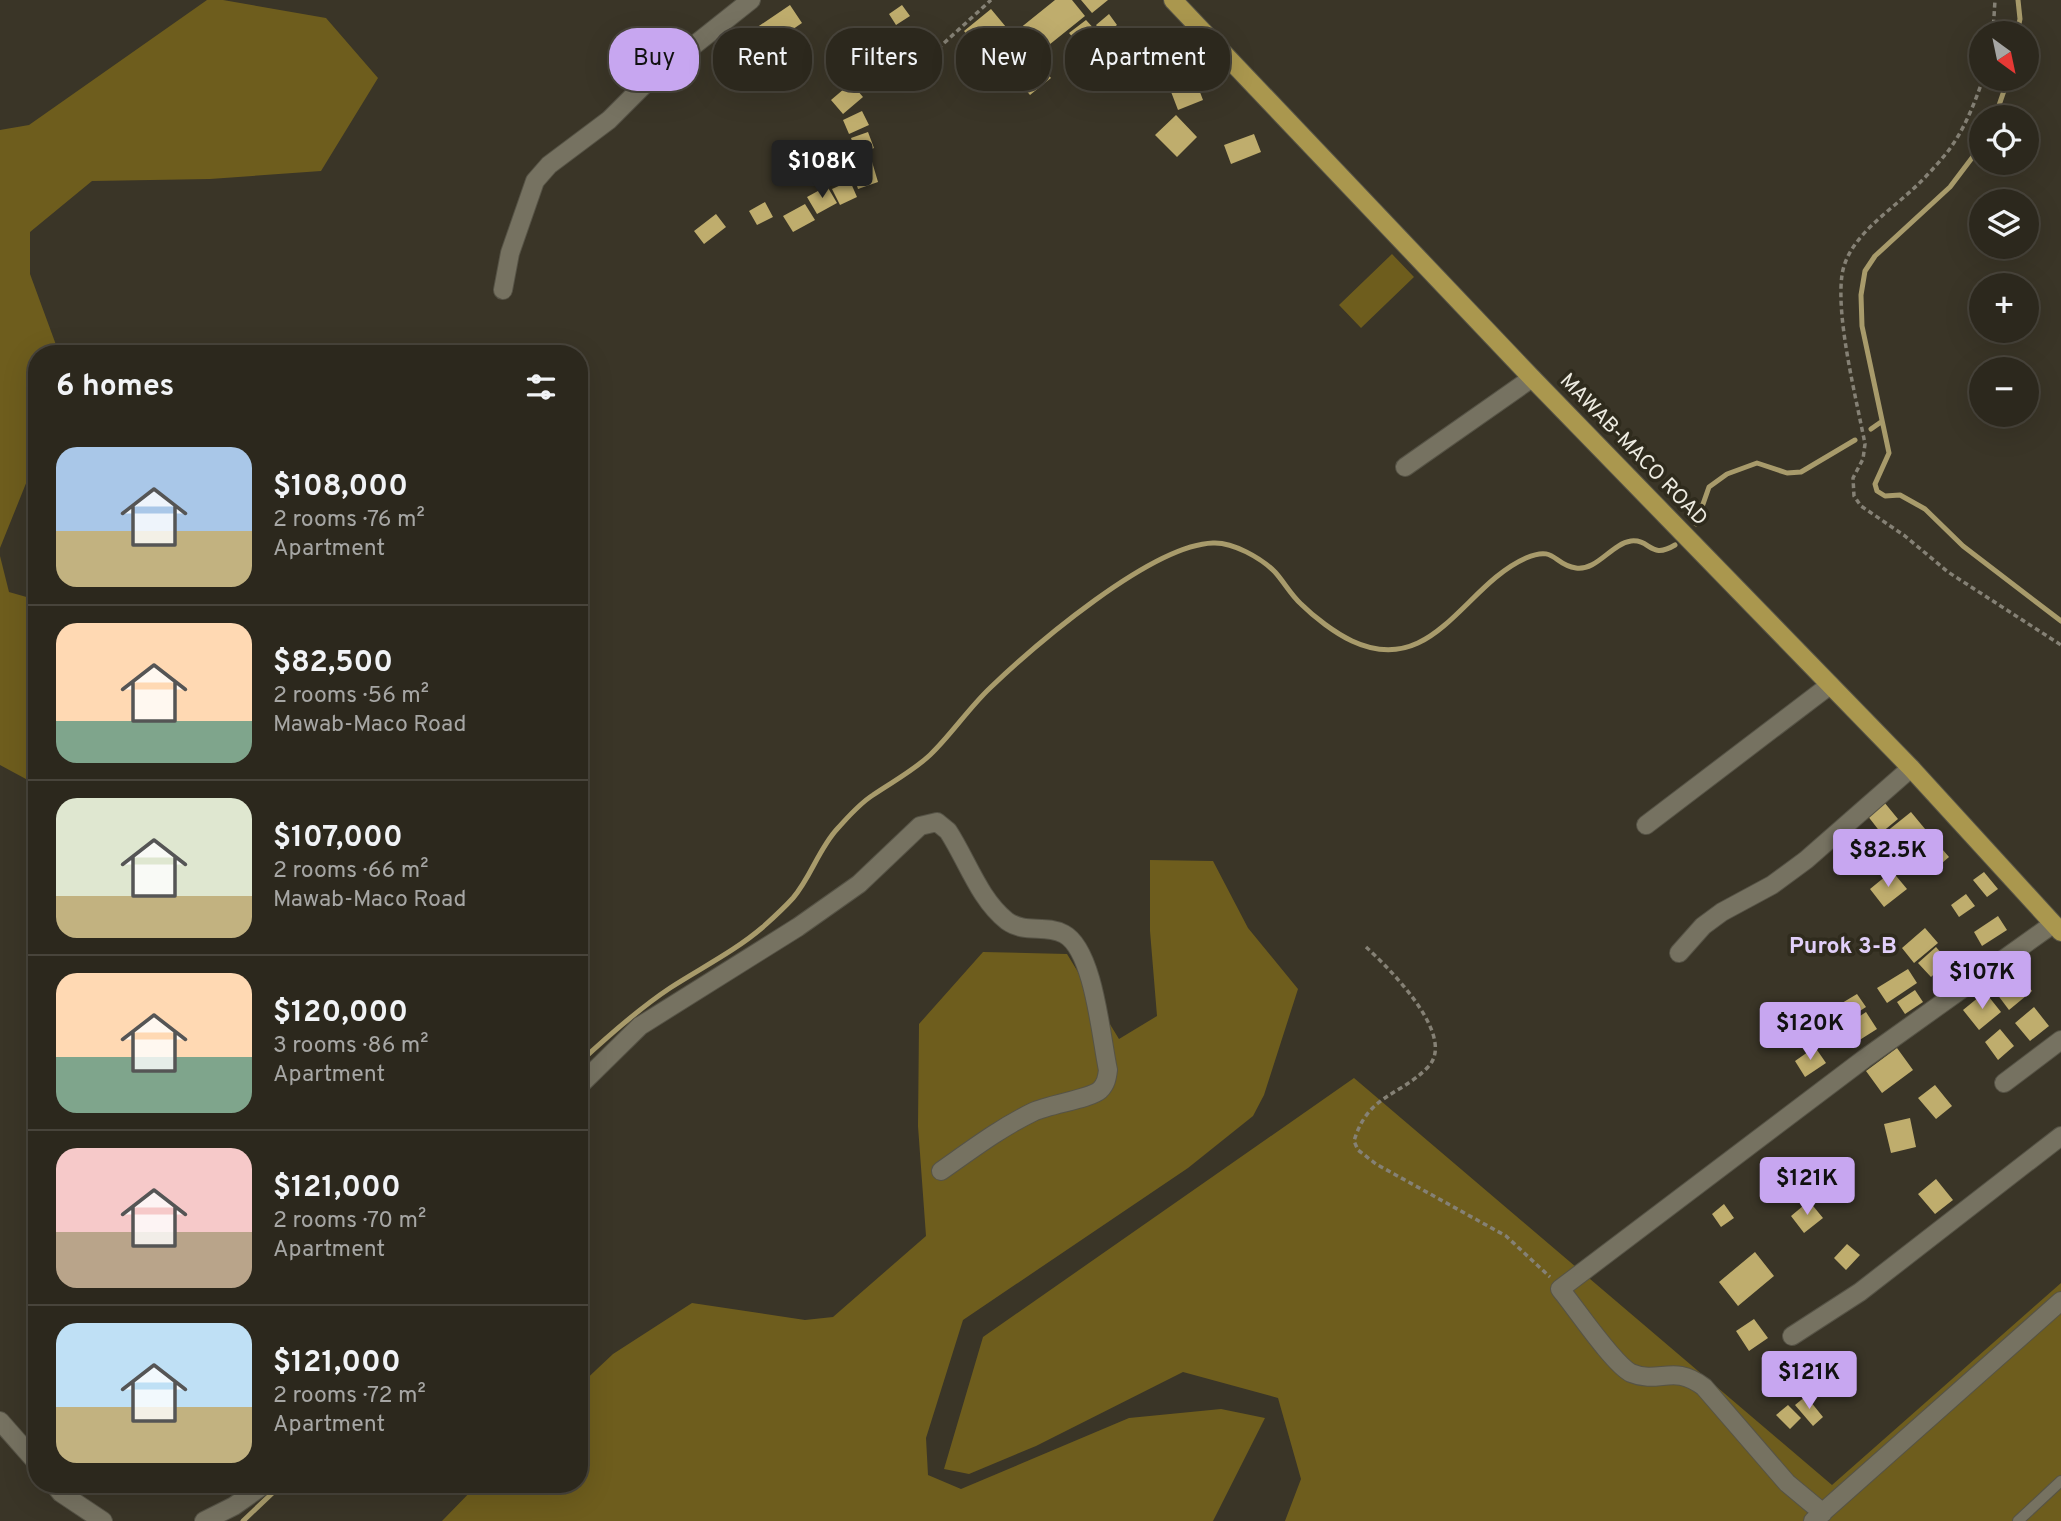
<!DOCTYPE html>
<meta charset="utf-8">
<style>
body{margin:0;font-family:Overpass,sans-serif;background:#343026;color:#f1f3f6;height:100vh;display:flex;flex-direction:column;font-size:26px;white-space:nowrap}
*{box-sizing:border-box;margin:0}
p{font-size:23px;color:#a6a6a4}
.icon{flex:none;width:38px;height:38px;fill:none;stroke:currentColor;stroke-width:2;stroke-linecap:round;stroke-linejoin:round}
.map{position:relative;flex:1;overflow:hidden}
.sheet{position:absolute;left:28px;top:345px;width:560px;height:1148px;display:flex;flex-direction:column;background:#2c281d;border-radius:28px;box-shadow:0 7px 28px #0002,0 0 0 2px #48443b}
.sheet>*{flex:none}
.hud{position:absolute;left:609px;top:28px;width:665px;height:63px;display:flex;gap:14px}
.needle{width:46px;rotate:147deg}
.buttons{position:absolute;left:1969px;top:21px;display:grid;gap:14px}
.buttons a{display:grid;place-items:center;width:70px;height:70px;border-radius:50%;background:#2c281d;box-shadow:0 7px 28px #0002,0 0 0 2px #48443b;font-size:35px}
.price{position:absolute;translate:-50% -60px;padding:0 16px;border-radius:7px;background:#c7a6f0;color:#111;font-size:23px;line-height:46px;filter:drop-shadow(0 2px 4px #0008)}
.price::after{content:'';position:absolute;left:50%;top:42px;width:21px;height:16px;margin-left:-10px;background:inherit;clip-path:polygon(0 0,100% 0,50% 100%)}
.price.current{background:#222;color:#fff}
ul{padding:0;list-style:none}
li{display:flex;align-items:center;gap:21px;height:175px;padding:0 28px}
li+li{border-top:2px solid #48443b}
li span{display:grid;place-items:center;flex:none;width:196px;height:140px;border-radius:21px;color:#555}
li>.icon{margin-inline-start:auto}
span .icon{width:84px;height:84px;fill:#fffc;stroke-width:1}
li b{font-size:30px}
h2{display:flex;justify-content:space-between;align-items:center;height:84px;padding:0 28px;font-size:30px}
.pill{padding:0 24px;border-radius:28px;background:#2c281d;box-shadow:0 7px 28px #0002,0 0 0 2px #48443b;font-size:24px;line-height:63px}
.pill.current{background:#c7a6f0;color:#111}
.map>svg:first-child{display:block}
.green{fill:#6e5d1d}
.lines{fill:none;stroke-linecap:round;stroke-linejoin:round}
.stream{stroke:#a89b6b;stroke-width:5}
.building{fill:#bfad6d}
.lane-casing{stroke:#565346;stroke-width:12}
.street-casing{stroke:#565346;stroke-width:20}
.primary-casing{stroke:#565346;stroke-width:20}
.path{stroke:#858175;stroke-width:3.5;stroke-dasharray:5 3.5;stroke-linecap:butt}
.lane{stroke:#767261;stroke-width:10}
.street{stroke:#767261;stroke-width:18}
.primary{stroke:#aa974e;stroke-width:18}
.labels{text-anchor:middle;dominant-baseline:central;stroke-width:7;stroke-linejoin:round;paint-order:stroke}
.street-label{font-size:21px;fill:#edebe1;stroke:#2f2b1d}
.neighbourhood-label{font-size:23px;font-weight:bold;fill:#e1cff9;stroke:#2f2b1d}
</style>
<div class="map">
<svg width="2061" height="1521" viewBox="0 0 2061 1521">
<rect width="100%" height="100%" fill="#3a3527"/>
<path class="green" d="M207,0H223L326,18L378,78L321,171L210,179L92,181L30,232V274L59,353L37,354V456L0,548V130L29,125Z
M1392,254L1414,277L1361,328L1339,305Z
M0,556L9,592L37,600V785L0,765Z
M1150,860L1213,861L1248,928L1298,989L1264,1095L1253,1116L1188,1168L963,1320L926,1438L928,1475L961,1489L1129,1418L1221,1409L1265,1418L1213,1521H442L478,1484H579V1386L613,1354L692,1303L805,1320L833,1317L926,1236L918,1126L919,1024L983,952L1067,954L1119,1039L1157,1016L1150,931Z
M1354,1078L1832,1485L2061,1283V1521H1285L1301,1479L1278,1398L1183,1372L1036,1446L969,1474L944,1469L983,1337Z"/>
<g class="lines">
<path class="stream" d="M2017,33L2020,19L2018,0
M1995,117L2008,79
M1981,146L1950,187L1875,256L1865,271L1861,295L1862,326L1889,453L1875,484L1877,491L1885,496L1900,495L1925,509L1963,546L2061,621
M1871,429L1881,422
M1696,524L1709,487L1727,474L1757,463L1787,473L1801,472L1855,440
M579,1063C608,1036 637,1010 670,988C701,968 735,951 763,927C773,918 784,908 793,898C811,877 819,848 838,828C849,816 859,804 873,795C892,782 913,771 930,755C951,735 968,709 990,688C1035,645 1151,545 1213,543C1233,542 1261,558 1275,572C1284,582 1291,595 1301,604C1314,617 1335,633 1352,641C1433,679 1464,585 1526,558C1556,545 1553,565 1576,568C1597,571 1611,544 1631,541C1651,539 1650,560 1675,545
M243,1521L282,1484"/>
</g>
<path class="building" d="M1055,0H1072L1085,16L1039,53L1019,29Z
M1081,0H1108L1092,13Z
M790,5L802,23L762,50L750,32Z
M902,5L910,16L896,25L889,14Z
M991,9L1011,33L983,55L964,31Z
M1109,14L1117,25L1104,35L1096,25Z
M1086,20L1098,33L1081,47L1069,33Z
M1142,26L1162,50L1146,63L1126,39Z
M1122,38L1142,62L1128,73L1109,49Z
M861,43L871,56L856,68L846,55Z
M1106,52L1122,71L1111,80L1096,61Z
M891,53L903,67L885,81L874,67Z
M1035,59L1051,78L1030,95L1014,76Z
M1190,66L1203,100L1178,110L1165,76Z
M851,83L863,97L843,114L831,100Z
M862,111L869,125L849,134L843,120Z
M1176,115L1197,137L1177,157L1155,135Z
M868,132L874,148L857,155L851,138Z
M1254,134L1261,152L1231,164L1224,145Z
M870,155L878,182L858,189L849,161Z
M850,181L857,197L840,205L832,189Z
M827,186L837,203L817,214L807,197Z
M765,202L773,217L757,225L749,211Z
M805,204L815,220L793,232L783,216Z
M716,214L726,227L704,244L694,231Z
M1884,802L1898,819L1881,833L1867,815Z
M1911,812L1930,835L1917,846L1909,836L1892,850L1881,836Z
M1854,835L1869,853L1848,870L1833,852Z
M1936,842L1949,857L1928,875L1915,860Z
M1892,871L1907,889L1884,907L1870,889Z
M1984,872L1998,889L1987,897L1973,880Z
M1966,894L1975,906L1959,917L1951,905Z
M1998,916L2007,930L1982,946L1974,932Z
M1925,928L1938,943L1914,963L1902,948Z
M1936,947L1948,961L1931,977L1918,963Z
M1908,969L1917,983L1887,1003L1877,988Z
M2016,971L2032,991L2009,1010L1994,990Z
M1915,990L1923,1002L1905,1014L1897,1002Z
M1985,992L2001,1012L1979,1030L1963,1010Z
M1857,994L1866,1007L1846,1020L1837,1006Z
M2034,1007L2049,1026L2030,1041L2015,1023Z
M1866,1012L1877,1029L1858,1041L1848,1024Z
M2000,1029L2014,1046L1998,1060L1985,1042Z
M1815,1047L1826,1063L1805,1077L1795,1061Z
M1897,1048L1913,1070L1882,1093L1866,1071Z
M1935,1085L1952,1106L1936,1119L1918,1098Z
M1910,1118L1916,1147L1891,1153L1884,1124Z
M1774,1169L1785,1183L1773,1193L1762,1180Z
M1936,1179L1953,1200L1935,1214L1918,1194Z
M1809,1201L1823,1218L1804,1233L1791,1216Z
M1724,1204L1734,1218L1721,1227L1712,1214Z
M1847,1244L1860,1255L1846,1270L1834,1258Z
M1755,1252L1774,1276L1738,1306L1719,1282Z
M1754,1319L1768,1338L1749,1351L1736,1331Z
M1806,1396L1823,1417L1813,1426L1795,1405Z
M1788,1405L1801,1418L1790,1429L1776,1415Z"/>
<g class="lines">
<defs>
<path id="lane" d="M2018,1521L2061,1481"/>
<path id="street" d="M503,290L510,253L535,181L549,165L609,120L644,85L751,0
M1405,467L1532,378
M1646,825L1830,685
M1679,953L1703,926L1722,912L1772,885L1806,860L1911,768
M2004,1083L2061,1040
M579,1086L640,1026L798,927L859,884L920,826L937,822L948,831C967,860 979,899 1007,921C1025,934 1045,924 1064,934C1094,950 1101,1038 1108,1070C1107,1078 1106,1084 1100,1090C1090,1099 1050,1104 1033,1112C1000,1128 971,1150 941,1171
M1792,1336L1860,1292L2061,1136
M0,1421L37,1463
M54,1484L61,1493L103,1521
M1823,1513L1787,1483L1704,1387C1673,1363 1660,1385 1631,1373C1613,1364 1575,1307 1560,1289L1864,1059L2053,924
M204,1521L234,1506L265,1484
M1813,1521L2061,1301"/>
<path id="primary" d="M1173,0L1532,378L1911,768L2061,932"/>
</defs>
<use href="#lane" class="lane-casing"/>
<use href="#street" class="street-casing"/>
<use href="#primary" class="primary-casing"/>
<path class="path" d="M1993,33L1995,0
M919,66L991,0
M1983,79C1974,105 1963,133 1945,155C1935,167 1924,179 1912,190C1887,213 1847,239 1842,275C1836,319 1856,397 1865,444L1863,459L1853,478L1854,496L1861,506L1905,536L1948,572L2061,645
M1366,947C1388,967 1458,1036 1428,1067C1399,1097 1368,1094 1354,1141L1358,1150L1376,1164L1506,1236L1550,1277"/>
<use href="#lane" class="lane"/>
<use href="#street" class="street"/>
<use href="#primary" class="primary"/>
</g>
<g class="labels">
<g class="street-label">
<text transform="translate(1633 450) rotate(46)">MAWAB-MACO ROAD</text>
</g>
<g class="neighbourhood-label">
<text x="1843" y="947">Purok 3-B</text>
</g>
</g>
</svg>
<div class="buttons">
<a><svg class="needle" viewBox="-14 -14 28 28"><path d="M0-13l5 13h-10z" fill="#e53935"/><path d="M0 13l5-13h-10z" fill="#a6a6a4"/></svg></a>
<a><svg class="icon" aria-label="locate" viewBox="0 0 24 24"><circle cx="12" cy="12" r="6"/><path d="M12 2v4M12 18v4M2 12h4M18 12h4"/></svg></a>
<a><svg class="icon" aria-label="layers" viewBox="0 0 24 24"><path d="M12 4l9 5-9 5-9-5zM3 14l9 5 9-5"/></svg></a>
<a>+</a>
<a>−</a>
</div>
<b class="price current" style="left:822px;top:200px">$108K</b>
<b class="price" style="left:1888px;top:889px">$82.5K</b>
<b class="price" style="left:1982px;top:1011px">$107K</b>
<b class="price" style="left:1810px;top:1062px">$120K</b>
<b class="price" style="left:1807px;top:1217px">$121K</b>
<b class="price" style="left:1809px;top:1411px">$121K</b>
<div class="hud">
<a class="pill current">Buy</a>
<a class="pill">Rent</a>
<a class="pill">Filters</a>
<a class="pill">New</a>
<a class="pill">Apartment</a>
</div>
<section class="sheet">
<h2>6 homes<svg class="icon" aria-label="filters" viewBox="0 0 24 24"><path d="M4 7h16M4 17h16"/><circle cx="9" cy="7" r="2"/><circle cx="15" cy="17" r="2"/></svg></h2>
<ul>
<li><span style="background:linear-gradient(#a9c7e8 60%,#c2b280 0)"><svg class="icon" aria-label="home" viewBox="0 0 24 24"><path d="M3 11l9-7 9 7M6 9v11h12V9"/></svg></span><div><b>$108,000</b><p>2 rooms · 76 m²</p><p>Apartment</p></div></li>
<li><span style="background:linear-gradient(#ffd9b3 70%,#7fa58c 0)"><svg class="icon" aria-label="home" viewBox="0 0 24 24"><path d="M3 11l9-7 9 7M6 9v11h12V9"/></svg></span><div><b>$82,500</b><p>2 rooms · 56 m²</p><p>Mawab-Maco Road</p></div></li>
<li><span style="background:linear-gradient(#dfe7d0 70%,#c2b280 0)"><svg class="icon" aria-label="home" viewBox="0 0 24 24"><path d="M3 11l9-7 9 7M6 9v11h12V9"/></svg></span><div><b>$107,000</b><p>2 rooms · 66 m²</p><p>Mawab-Maco Road</p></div></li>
<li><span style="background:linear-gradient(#ffd9b3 60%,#7fa58c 0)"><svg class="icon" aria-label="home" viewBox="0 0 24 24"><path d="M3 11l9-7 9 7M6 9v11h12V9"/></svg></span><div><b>$120,000</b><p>3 rooms · 86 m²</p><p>Apartment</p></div></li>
<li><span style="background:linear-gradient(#f6c9c9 60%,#b9a48a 0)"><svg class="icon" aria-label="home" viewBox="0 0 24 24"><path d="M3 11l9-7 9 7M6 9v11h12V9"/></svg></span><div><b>$121,000</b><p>2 rooms · 70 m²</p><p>Apartment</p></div></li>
<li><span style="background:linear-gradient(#bfe0f5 60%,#c2b280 0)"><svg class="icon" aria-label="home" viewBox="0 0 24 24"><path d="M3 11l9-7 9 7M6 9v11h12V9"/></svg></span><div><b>$121,000</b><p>2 rooms · 72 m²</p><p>Apartment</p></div></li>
</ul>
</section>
</div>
